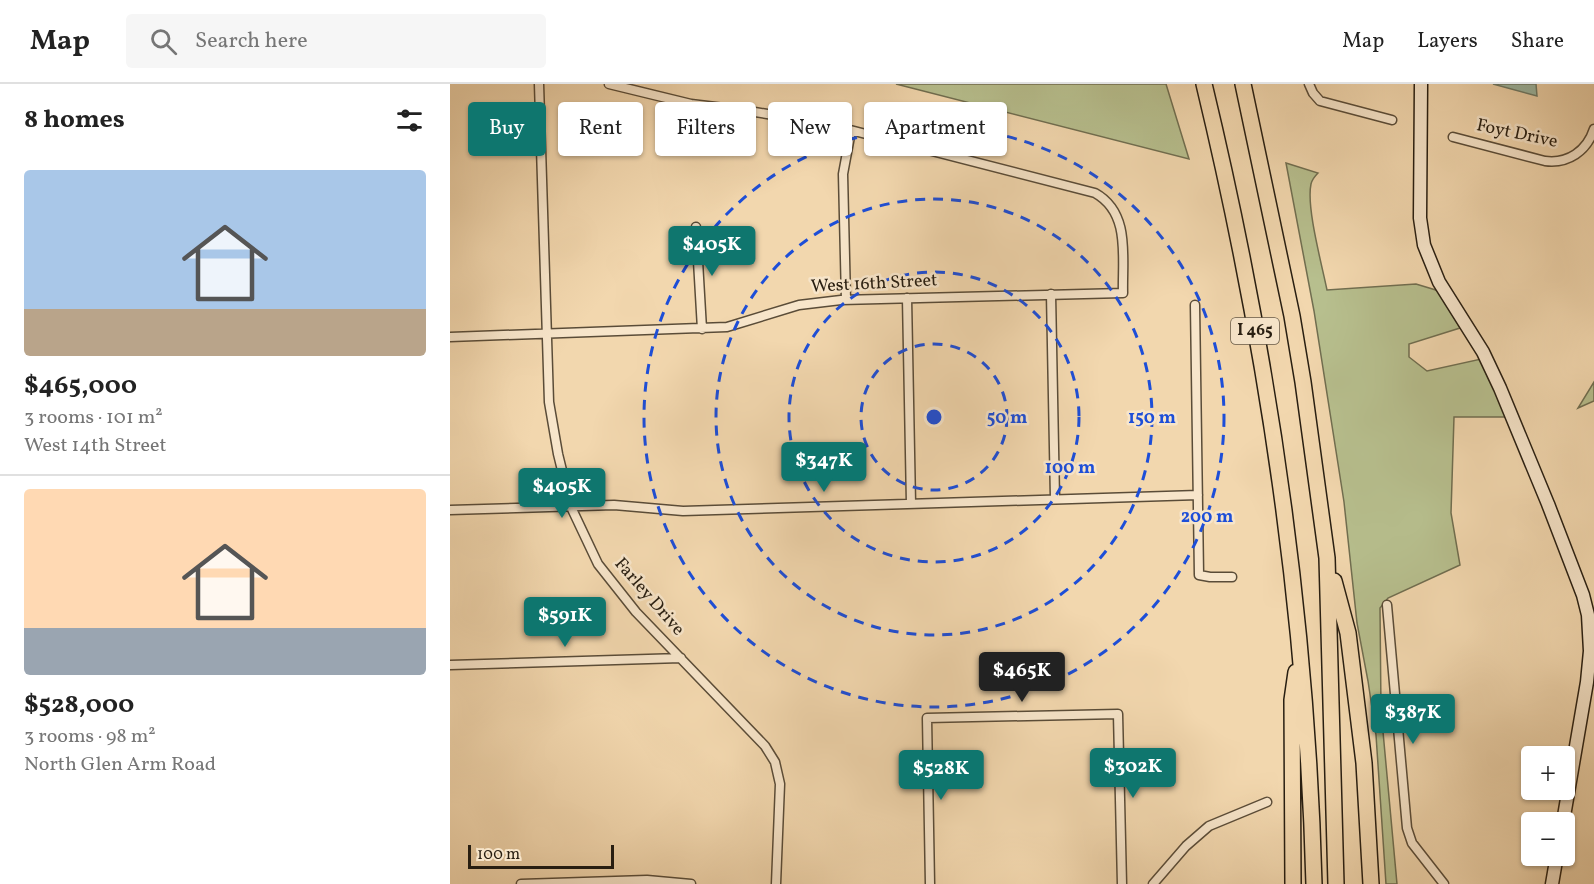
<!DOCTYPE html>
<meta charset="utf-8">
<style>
body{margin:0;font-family:Vollkorn,serif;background:#f6f6f6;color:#222;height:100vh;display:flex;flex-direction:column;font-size:22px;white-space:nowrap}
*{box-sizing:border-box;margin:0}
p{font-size:20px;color:#767676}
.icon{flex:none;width:33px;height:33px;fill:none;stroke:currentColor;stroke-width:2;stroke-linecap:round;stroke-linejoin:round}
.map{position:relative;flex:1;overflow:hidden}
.panel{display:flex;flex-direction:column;background:#fff;width:450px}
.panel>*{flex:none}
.guide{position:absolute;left:18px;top:18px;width:570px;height:54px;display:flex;gap:12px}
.controls{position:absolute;left:1071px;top:662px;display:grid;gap:12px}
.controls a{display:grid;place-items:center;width:54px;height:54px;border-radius:6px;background:#fff;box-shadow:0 2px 4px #0004;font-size:30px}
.scale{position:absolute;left:18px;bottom:15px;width:146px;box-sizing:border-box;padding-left:6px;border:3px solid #281e11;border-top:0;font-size:16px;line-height:21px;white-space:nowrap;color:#281e11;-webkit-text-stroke:4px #f7e5ca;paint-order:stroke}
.price{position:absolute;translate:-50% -51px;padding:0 14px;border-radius:6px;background:#0f766e;color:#fff;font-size:20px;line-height:39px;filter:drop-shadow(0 2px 3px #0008)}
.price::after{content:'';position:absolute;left:50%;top:36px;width:18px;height:14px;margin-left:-9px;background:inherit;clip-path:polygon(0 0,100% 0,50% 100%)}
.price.on{background:#222;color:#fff}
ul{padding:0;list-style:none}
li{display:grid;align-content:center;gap:12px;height:318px;padding:0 24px}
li+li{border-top:2px solid #e0e0e0}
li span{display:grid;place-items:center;height:186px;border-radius:6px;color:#555}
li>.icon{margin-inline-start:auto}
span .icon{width:108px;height:108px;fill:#fffc;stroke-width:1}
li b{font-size:26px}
h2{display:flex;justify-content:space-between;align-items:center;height:72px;padding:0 24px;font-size:26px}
.pill{padding:0 21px;border-radius:6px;background:#fff;box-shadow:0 2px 4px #0004;font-size:21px;line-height:54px}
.pill.on{background:#0f766e;color:#fff}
header{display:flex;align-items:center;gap:36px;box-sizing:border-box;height:84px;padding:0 30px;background:#fff;border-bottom:2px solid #e0e0e0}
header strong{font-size:28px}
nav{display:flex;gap:33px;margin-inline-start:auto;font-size:21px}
.search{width:420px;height:54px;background:#f6f6f6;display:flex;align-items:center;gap:15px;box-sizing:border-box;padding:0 21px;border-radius:6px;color:#767676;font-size:22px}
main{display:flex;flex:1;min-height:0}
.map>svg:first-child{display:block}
.green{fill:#b7bf8e;stroke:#706e50;stroke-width:1.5}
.water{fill:#9cbaa6;stroke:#6e7c6a;stroke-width:1.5}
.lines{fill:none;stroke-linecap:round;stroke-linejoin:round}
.street-casing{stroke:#5a4c38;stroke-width:11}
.secondary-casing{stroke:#281e11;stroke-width:15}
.highway-casing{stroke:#281e11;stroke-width:18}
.street{stroke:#f7e5ca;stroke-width:8}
.secondary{stroke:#f7e5ca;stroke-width:12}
.highway{stroke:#f2d7ae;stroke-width:15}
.ring{fill:none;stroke:#1d4ed8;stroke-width:3;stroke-dasharray:10 8}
.labels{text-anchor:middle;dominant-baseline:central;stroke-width:5;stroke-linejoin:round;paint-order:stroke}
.shield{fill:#f7e5ca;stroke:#665a48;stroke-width:1.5}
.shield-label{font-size:16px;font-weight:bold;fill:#281e11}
.street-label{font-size:18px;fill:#281e11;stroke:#f7e5ca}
.centre{fill:#1d4ed8;stroke:#f7e5ca;stroke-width:3}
.ring-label{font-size:18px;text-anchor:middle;font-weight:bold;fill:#1d4ed8;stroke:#f7e5ca;stroke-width:5;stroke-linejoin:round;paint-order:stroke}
</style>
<header>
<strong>Map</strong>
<div class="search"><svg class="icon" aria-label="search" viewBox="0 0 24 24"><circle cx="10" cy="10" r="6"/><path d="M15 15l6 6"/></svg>Search here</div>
<nav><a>Map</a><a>Layers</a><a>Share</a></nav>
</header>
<main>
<section class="panel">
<h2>8 homes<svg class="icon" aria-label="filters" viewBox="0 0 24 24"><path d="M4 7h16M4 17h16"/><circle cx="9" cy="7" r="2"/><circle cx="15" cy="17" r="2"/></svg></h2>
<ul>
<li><span style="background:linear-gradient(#a9c7e8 75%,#b9a48a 0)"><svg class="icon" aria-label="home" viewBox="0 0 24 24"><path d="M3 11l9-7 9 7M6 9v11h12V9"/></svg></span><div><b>$465,000</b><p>3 rooms · 101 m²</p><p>West 14th Street</p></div></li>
<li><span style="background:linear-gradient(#ffd9b3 75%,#9aa5b1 0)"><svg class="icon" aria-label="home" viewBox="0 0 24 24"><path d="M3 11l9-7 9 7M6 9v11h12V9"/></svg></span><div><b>$528,000</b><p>3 rooms · 98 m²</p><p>North Glen Arm Road</p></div></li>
</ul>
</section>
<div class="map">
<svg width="1144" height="800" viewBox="0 0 1144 800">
<rect width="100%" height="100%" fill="#f2d7ae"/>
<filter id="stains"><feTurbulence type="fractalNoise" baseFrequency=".00333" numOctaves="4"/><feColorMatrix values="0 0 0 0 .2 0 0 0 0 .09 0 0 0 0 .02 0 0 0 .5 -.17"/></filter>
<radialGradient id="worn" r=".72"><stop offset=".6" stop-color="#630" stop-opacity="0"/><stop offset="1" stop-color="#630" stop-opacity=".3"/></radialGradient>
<path class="green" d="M446,0H716L739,75Z
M836,79L868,89C865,92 862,96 861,100C856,123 872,181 877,206L966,200L989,207L1010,244L959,260V273L977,287L1031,275L1057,333H1004L1001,429L1010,481L938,514L930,524L931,626L947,800H936L926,651L918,597L907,539L894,418L864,227Z
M1144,298V317L1128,324Z"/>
<path class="water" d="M1043,0H1086L1087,12Z"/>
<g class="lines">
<defs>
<path id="street" d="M89,0L99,318L108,370L121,423L148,480L186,528L315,662L325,678L330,700L326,800
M859,0L863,9L870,17L942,36
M1003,53L1095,77C1118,80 1137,67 1144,45
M246,143L252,245
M601,210L605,415
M457,214L461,420
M396,216L393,90L401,47
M745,221L749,491L760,493H782
M0,253L277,243L349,221L391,216L673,209C672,174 681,129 645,109L377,40L299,27L241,20L159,0
M0,426L164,421L233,427L748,411
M937,521L957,744L962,759L994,800
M0,581L231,574
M71,800L197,796L241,800
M480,800L477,634L668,630L672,800
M703,800L736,762L759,742L817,718"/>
<path id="secondary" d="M971,0L970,134L974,161L989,198L1033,268L1050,304L1098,420L1133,511L1138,531L1140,567L1137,598L1113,738
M1102,800L1107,771"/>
<path id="highway" d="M754,0C817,262 857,531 864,800
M793,0L842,232L853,298L877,474L886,800
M884,497L898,549L914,679L921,800
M843,800L842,616L846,588"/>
</defs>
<use href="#street" class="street-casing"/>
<use href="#secondary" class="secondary-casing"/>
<use href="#highway" class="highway-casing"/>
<use href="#street" class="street"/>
<use href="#secondary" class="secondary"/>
<use href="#highway" class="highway"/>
</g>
<g class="ring">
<circle cx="484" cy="333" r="73"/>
<circle cx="484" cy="333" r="145"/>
<circle cx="484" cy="333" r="218"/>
<circle cx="484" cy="333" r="290"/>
</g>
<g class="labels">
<rect class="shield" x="781" y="234" width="48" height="26" rx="4.5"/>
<g class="shield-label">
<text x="805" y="247">I 465</text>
</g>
<g class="street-label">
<text transform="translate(1067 50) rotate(12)">Foyt Drive</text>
<text transform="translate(424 200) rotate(-3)">West 16th Street</text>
<text transform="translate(199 513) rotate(49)">Farley Drive</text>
</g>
</g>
<circle cx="484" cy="333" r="9" class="centre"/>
<g class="ring-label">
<text x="557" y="339">50 m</text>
<text x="702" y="339">150 m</text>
<text x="620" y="389">100 m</text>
<text x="757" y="438">200 m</text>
</g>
<rect width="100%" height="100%" filter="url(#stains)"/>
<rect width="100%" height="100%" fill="url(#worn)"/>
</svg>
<div class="controls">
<a>+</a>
<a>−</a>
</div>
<div class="scale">100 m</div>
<b class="price" style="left:262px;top:193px">$405K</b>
<b class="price" style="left:374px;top:409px">$347K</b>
<b class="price" style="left:112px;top:435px">$405K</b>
<b class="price" style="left:115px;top:564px">$591K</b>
<b class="price on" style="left:572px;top:619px">$465K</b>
<b class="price" style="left:963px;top:661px">$387K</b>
<b class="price" style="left:683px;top:715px">$302K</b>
<b class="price" style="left:491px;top:717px">$528K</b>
<div class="guide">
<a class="pill on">Buy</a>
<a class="pill">Rent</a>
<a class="pill">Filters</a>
<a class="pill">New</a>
<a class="pill">Apartment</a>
</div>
</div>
</main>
